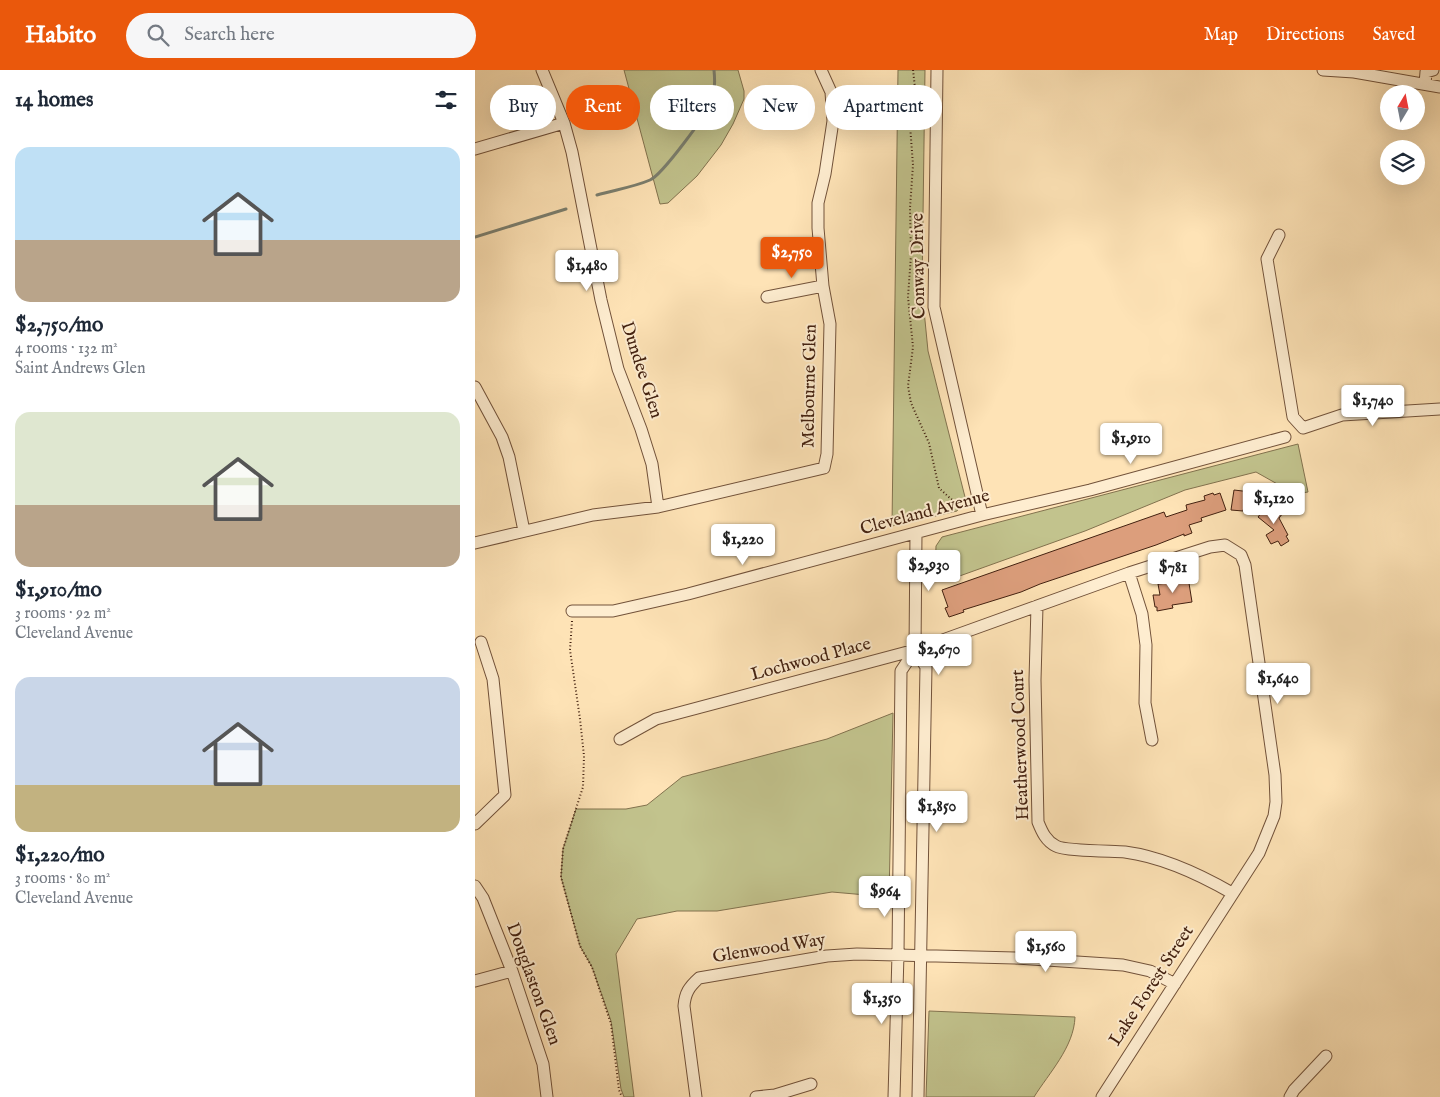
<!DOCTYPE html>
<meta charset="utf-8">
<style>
body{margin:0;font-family:"IM FELL English",serif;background:#f6f6f7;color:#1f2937;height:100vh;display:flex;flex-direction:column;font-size:19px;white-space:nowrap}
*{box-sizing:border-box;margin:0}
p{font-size:16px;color:#747a83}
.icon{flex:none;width:28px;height:28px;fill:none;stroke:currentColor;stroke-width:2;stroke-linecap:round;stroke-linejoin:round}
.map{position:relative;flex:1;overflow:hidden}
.sheet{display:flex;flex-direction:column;background:#fff;width:475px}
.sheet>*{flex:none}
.top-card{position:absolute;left:15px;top:15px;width:475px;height:45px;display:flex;gap:10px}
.needle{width:32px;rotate:10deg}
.controls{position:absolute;left:905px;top:15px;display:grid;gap:10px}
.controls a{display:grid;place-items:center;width:45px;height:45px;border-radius:50%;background:#fff;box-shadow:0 5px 20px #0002;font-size:25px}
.price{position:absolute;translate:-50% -42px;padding:0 11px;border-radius:5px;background:#fff;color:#222;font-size:16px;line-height:32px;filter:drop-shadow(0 1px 2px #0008)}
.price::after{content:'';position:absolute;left:50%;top:30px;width:15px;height:11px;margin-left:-8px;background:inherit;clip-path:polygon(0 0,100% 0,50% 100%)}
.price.current{background:#ea580c;color:#fff}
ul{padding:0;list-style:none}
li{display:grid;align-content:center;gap:10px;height:265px;padding:0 15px}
li span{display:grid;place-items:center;height:155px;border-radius:15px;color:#555}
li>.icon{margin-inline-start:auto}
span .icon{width:90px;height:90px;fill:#fffc;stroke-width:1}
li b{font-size:21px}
h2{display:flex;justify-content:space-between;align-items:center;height:60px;padding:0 15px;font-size:21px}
.pill{padding:0 18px;border-radius:22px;background:#fff;box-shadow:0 5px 20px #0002;font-size:18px;line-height:45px}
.pill.current{background:#ea580c;color:#fff}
header{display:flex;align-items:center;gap:30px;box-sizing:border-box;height:70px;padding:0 25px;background:#ea580c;color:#fff}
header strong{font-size:24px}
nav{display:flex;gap:28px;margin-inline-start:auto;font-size:18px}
.search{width:350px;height:45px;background:#f6f6f7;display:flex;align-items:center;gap:12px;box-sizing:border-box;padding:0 18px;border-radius:28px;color:#747a83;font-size:19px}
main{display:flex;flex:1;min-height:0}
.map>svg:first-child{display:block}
.green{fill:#c2c38d;stroke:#82724e}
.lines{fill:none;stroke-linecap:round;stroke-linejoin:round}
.stream{stroke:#7b7f6f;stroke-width:3}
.building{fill:#dc9e7c;stroke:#432110}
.minor-casing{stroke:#72523a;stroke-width:13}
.path{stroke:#432110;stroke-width:2;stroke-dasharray:1 2.5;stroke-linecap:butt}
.minor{stroke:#feedd0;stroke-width:11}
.labels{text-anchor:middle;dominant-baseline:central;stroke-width:4;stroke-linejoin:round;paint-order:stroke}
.street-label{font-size:18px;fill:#432110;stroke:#feedd0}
</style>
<header>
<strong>Habito</strong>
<div class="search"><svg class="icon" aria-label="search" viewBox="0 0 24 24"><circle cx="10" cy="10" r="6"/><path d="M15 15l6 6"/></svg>Search here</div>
<nav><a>Map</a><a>Directions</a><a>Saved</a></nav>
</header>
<main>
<section class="sheet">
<h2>14 homes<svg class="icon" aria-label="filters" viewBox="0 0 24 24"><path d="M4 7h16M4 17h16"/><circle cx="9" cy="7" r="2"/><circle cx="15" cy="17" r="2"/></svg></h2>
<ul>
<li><span style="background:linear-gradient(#bfe0f5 60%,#b9a48a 0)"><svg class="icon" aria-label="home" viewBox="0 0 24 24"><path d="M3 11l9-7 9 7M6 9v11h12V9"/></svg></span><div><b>$2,750/mo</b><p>4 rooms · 132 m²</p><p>Saint Andrews Glen</p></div></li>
<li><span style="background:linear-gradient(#dfe7d0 60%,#b9a48a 0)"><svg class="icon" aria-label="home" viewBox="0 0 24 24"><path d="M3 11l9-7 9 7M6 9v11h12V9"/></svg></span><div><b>$1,910/mo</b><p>3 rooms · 92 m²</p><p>Cleveland Avenue</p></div></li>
<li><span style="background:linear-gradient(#c9d6e8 70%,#c2b280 0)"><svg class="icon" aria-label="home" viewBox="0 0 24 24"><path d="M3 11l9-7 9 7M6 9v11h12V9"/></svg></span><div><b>$1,220/mo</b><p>3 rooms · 80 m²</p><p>Cleveland Avenue</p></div></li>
</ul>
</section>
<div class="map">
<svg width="965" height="1027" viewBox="0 0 965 1027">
<rect width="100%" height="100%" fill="#fee3b6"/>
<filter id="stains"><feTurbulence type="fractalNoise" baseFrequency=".004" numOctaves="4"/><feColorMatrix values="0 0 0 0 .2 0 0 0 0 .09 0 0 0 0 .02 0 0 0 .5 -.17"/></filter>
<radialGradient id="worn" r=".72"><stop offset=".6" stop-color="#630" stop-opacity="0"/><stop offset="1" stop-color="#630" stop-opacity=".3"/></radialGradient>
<path class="green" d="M149,0H263L269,21V29L258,54L246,75L222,106L193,133L185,134Z
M423,0H450L447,220L453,281L490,427L482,441L417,456Z
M823,374L833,422L814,425L813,420L781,402L710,420L610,461L479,508H460L461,476L467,467Z
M418,643L414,827L357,822L242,841H202L162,849L141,884L159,1027H149L146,1019L136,951L117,897L105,876L86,807L88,779L101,739H151L172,735L207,707L352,669Z
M454,941L600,947C599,977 574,1003 559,1027H451Z"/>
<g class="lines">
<path class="stream" d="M122,125C139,120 159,117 175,110C187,105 232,44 237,31C240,21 240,10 239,0
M0,167L91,139"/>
</g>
<path class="building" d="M759,420L776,422L775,437L769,436L768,441L756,440Z
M738,423L739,425L745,423L751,440L726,448L727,451L714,455L717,463L709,466V464L681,475L565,514L546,522L488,540L489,542L474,547L470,538L473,537L467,520L689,442L691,447L712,440L711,435L730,430L729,426Z
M795,432L808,443L804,448L813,465L811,466L814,471L806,476L803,471L796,474L791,465L799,460L783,447Z
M713,507L717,532L697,535L698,538L682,541V537H680L678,525H685L683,514L703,512L702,508Z"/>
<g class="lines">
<defs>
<path id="minor" d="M67,0L89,53L97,82L126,230L143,299L166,359L177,394L183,437
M462,0L459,237L507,445
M848,0L879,2L965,17
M950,14L951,2L958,0
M0,79L89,53
M804,165L792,189L818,347L828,358L867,345L965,339
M292,227L348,216
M0,317L27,367L34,387L49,461
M441,463L440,580L451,597L443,1027
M0,473L118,445L183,437L349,398L352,384L355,254L348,216L343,158V133L350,104L358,51L356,22L346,0
M654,503L667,544L671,575L670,633L677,670
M562,536L560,610L563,752C567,762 571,771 581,776C589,781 637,781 650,782C688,787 724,804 757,823
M97,541H138L213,524L507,445L615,420L810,367
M145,669L181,649L440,580L654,503L735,477L750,475L766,485L770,495L800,705L801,732L799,746L784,783L627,1027
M0,754L30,725L18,609L6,572
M0,816L8,828L37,901L68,994L72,1027
M0,911L37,901
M221,1027L209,936C210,923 214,917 224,908L352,886L382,884L540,888L648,895L675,901L700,914
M281,1027L300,1025L336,1014
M419,1027L423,884L426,601L440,580
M815,1027L819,1020L851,986"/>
</defs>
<use href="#minor" class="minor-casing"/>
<path class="path" d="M438,0L440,18L435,55L438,95L435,138L436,185L433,227L438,277L433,316L436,333L454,373L464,418L476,429L488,434
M97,551L95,580L105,649L109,686L108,717L88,779L86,807L105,876L117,897L136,954L144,1020L147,1027"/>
<use href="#minor" class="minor"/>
</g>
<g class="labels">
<g class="street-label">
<text transform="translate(444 196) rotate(-91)">Conway Drive</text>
<text transform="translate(166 300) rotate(72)">Dundee Glen</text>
<text transform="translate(335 316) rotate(-89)">Melbourne Glen</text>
<text transform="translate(450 443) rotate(-15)">Cleveland Avenue</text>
<text transform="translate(336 590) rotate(-15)">Lochwood Place</text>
<text transform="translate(546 675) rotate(-92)">Heatherwood Court</text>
<text transform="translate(294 879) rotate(-9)">Glenwood Way</text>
<text transform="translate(58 914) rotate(70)">Douglaston Glen</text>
<text transform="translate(677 916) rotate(-57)">Lake Forest Street</text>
</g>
</g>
<rect width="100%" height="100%" filter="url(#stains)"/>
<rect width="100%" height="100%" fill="url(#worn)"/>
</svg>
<div class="controls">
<a><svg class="needle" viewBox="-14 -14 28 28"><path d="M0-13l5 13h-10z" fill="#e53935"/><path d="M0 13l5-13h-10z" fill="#747a83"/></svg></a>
<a><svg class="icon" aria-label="layers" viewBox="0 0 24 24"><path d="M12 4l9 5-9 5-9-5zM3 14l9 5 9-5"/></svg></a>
</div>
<b class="price current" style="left:317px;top:209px">$2,750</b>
<b class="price" style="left:112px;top:222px">$1,480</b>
<b class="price" style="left:898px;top:357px">$1,740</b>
<b class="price" style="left:656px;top:395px">$1,910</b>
<b class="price" style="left:799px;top:455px">$1,120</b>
<b class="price" style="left:268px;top:496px">$1,220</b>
<b class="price" style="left:454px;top:522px">$2,930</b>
<b class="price" style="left:698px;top:524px">$781</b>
<b class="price" style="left:464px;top:606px">$2,670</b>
<b class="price" style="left:803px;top:635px">$1,640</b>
<b class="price" style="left:462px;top:763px">$1,850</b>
<b class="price" style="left:410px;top:848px">$964</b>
<b class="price" style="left:571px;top:903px">$1,560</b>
<b class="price" style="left:407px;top:955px">$1,350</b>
<div class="top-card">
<a class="pill">Buy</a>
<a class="pill current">Rent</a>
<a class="pill">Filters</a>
<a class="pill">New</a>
<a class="pill">Apartment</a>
</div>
</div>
</main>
